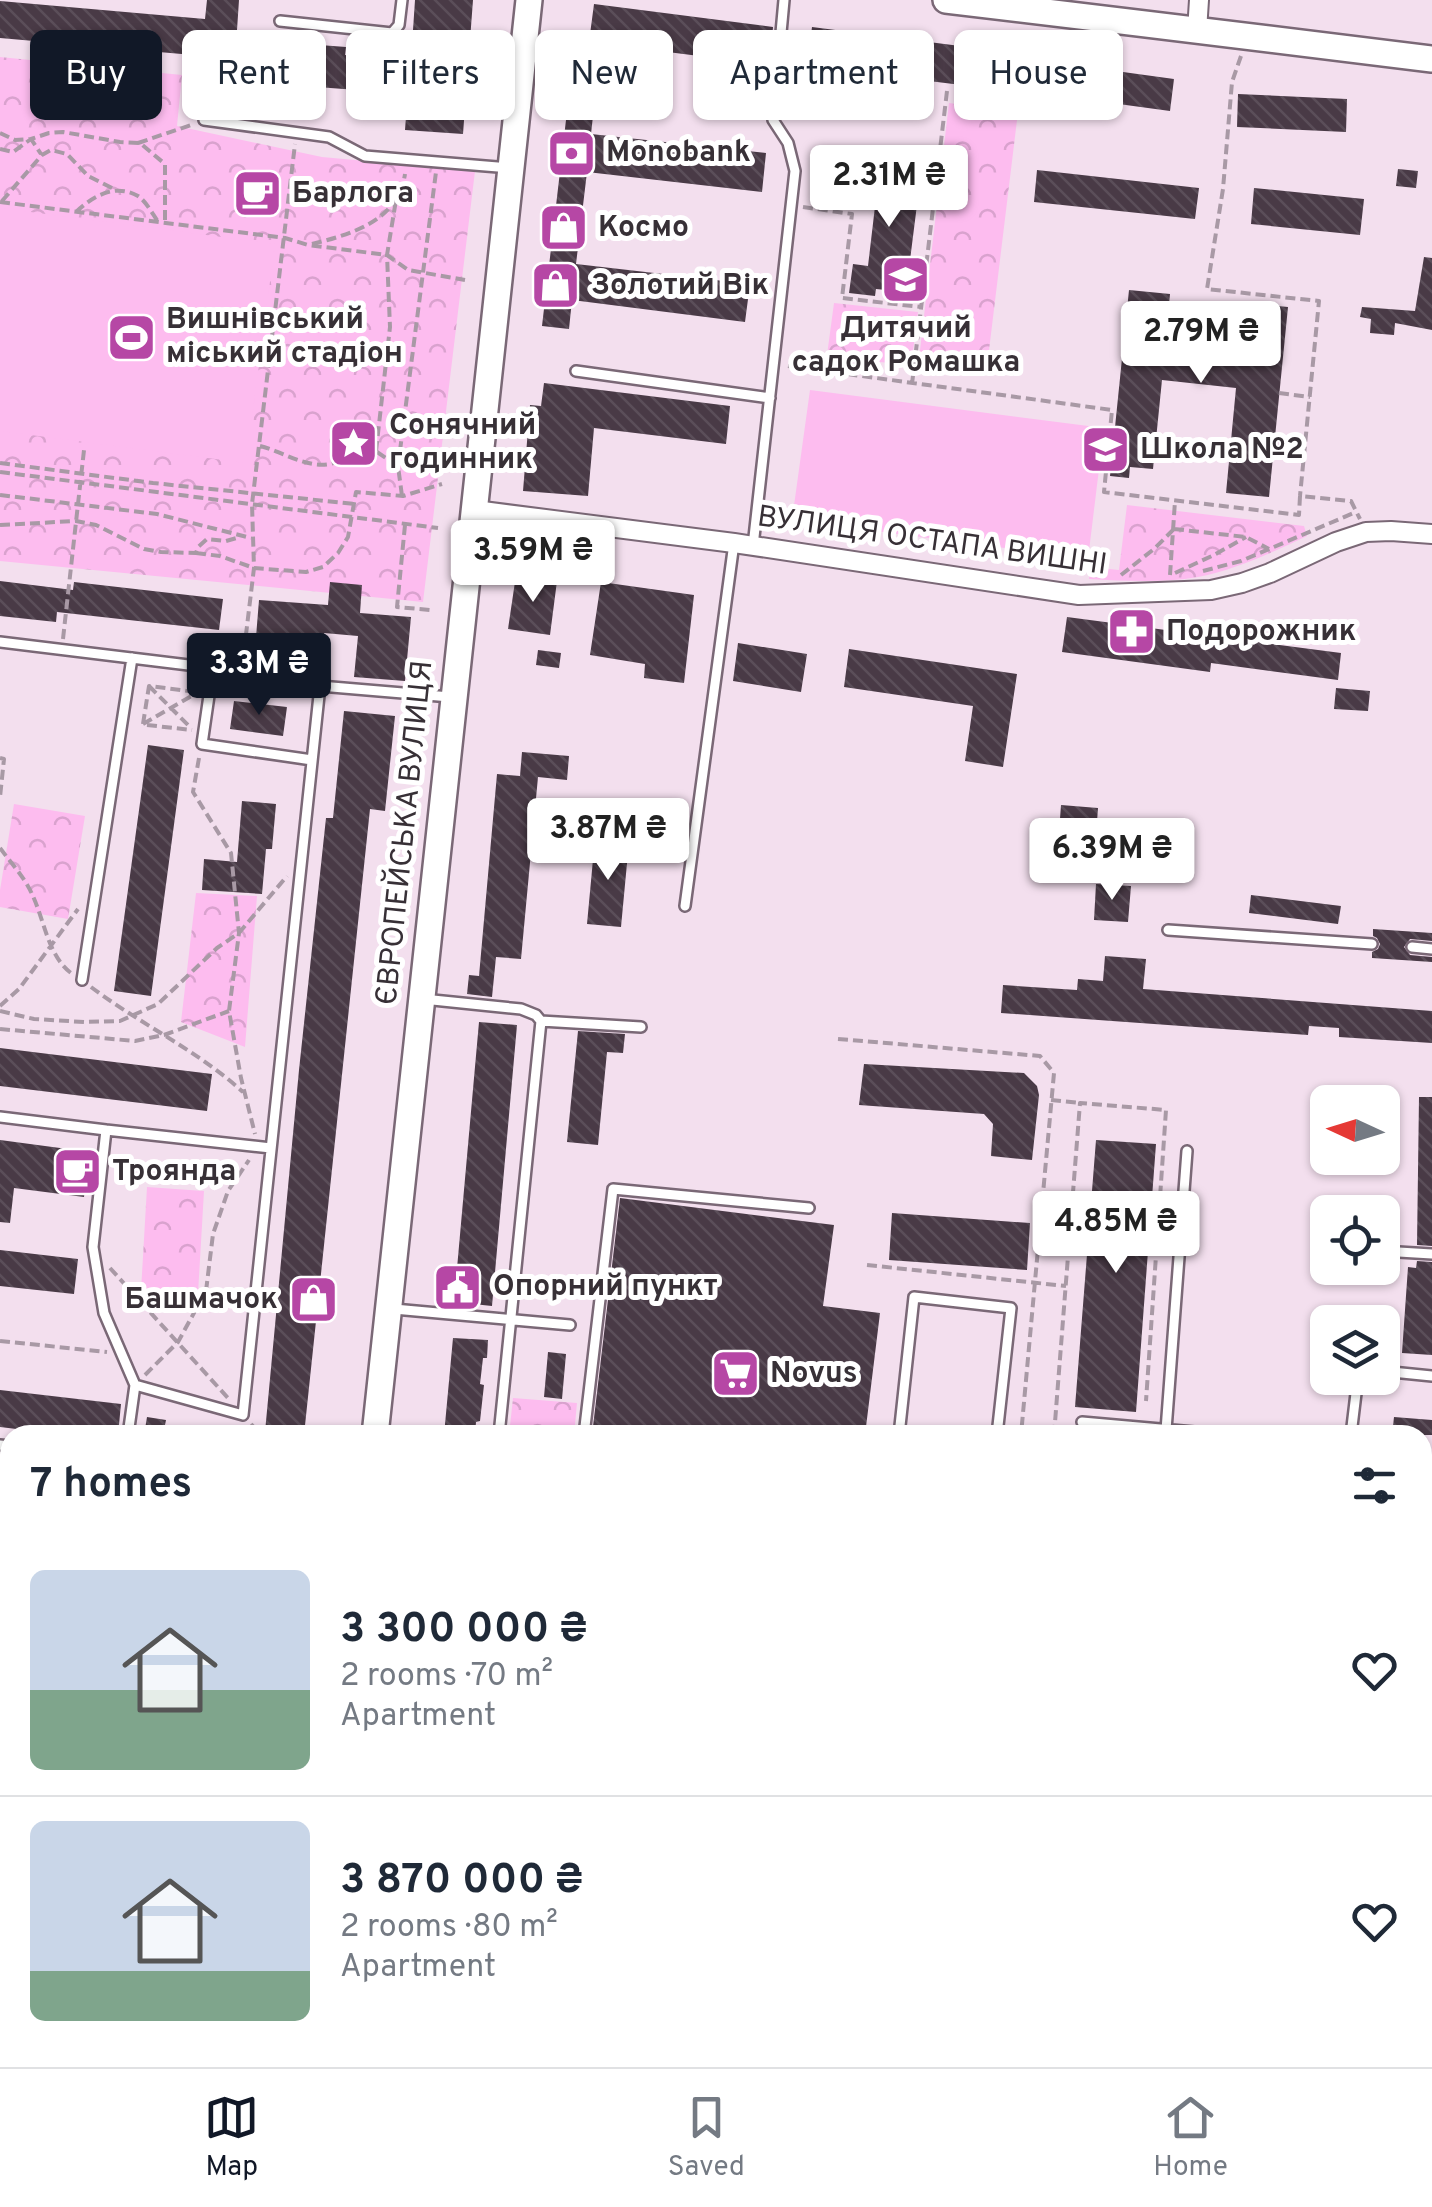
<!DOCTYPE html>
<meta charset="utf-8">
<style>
body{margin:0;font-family:Overpass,sans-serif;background:#f6f6f7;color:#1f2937;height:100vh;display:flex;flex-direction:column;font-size:38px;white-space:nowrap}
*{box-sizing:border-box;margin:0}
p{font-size:32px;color:#747a83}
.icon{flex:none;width:55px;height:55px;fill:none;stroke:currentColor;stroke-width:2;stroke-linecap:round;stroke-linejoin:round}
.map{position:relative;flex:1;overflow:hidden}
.drawer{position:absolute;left:0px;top:1425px;width:1432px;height:642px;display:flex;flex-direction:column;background:#fff;border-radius:30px 30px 0 0;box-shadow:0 2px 8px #0004}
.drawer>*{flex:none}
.top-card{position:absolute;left:30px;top:30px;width:1372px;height:90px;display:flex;gap:20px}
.needle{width:65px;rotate:274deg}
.fabs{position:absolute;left:1310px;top:1085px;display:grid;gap:20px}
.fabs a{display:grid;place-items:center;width:90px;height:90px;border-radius:15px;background:#fff;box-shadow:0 2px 8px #0004;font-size:50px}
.price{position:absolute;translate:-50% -85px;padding:0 22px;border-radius:10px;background:#fff;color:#222;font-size:32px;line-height:65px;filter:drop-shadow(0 2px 5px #0008)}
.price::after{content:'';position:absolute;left:50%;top:60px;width:30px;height:22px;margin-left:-15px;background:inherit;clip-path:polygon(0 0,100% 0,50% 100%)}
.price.selected{background:#111827;color:#fff}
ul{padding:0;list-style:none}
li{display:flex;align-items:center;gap:30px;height:250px;padding:0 30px}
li+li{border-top:2px solid #e0e1e3}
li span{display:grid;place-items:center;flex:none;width:280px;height:200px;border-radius:15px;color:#555}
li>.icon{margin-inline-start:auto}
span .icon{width:120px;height:120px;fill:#fffc;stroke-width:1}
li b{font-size:42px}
h2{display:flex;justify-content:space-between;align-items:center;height:120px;padding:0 30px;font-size:42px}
.tag{padding:0 35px;border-radius:15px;background:#fff;box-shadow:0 2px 8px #0004;font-size:35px;line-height:90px}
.tag.selected{background:#111827;color:#fff}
.dock{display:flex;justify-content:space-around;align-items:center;height:140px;border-top:2px solid #e0e1e3;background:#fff;font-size:28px;color:#747a83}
.dock a{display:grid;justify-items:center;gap:5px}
.dock .selected{color:#111827}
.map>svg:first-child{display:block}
.park{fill:url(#park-crowns)}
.garden{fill:#fdbcef}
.building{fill:url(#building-back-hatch)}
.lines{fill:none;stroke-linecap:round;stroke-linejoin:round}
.lane-casing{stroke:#7a6876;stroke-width:14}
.street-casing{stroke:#7a6876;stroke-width:22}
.secondary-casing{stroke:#7a6876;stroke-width:30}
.path{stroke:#a899a5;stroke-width:4;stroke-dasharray:10 5;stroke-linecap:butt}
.lane{stroke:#fff;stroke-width:9}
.street{stroke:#fff;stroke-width:18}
.secondary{stroke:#fff;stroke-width:25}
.labels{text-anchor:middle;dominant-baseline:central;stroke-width:10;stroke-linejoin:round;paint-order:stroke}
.poi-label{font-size:30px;font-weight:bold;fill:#373036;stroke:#fff;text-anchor:start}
.street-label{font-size:30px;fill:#373036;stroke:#fff}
</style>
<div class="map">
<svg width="1432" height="2067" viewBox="0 0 1432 2067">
<defs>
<pattern id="park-crowns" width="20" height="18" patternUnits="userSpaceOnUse" patternTransform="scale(2.5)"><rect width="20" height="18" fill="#fdbcef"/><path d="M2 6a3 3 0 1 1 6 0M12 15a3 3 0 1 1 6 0" fill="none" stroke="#d9a2ce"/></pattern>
<pattern id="building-back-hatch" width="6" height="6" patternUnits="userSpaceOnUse" patternTransform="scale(2.5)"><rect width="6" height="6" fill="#493a46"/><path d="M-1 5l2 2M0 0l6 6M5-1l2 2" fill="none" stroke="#5b4e59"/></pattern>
</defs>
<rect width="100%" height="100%" fill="#f3dfee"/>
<path class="park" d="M0,57L182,75L177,126L322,157L475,171L423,602L0,561Z
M949,103L1018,112L986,375L918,367Z
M834,303L918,312L911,366L827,355Z
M1127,505L1304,526L1307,536C1271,553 1237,569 1198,577C1163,583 1125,581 1089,579L1090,567L1119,570Z
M14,804L85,816L68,919L0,907V890Z
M196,893L257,896L245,1047L181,1022Z
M147,1187L204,1191L198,1294L141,1291Z
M513,1398L577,1403L574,1435H509Z
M996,2058H1080L1079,2067H995Z"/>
<path class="garden" d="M0,208L275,244L246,463L0,431Z
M810,390L1104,428L1088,559L792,520Z"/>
<path class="building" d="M207,0H239L237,30L268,32L267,41L346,47L345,55L411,60L415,0H473L463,134L405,130L407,103L356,99L357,90L277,84V73L192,67L193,55L0,38V1L205,19Z
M594,4L773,27L770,65L589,42Z
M812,27L999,51L994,89L807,66Z
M1072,65L1174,79L1170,111L1067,97Z
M571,77L597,80L591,134L766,153L762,192L587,172L576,264L750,284L745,322L572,300L569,329L542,326Z
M1238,94L1347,99L1346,132L1237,127Z
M867,157L893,160L892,170L921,173L906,292L876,289L875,296L849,293L853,264L868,266L878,181L864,180Z
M1398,169L1418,171L1416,188L1396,186Z
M1037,170L1199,188L1195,219L1034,202Z
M1254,188L1364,199L1360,235L1251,224Z
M1424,257L1432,258V330L1395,323L1394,335L1370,333L1371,319L1360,317L1362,307L1415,311Z
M1129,290L1170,294L1167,327L1186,329L1185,342L1240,347L1245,303L1288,307L1269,497L1226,493L1236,388L1162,380L1153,469L1130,467L1129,478L1110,476Z
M544,383L730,406L726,444L594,428L588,496L523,491L530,405L541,406Z
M516,575L557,581L550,635L508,629Z
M0,581L73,590L74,582L223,599L219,630L57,612L56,622L0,616Z
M330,582L362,585L360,613L411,617L405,681L354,677L358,636L324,633V643L256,637L259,600L328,605Z
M601,582L694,595L684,683L644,678L645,664L590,655Z
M1067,617L1341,653L1338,680L1211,663L1210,672L1062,652Z
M738,643L807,654L801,692L733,681Z
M849,649L1017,674L1003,767L965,761L973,706L844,687Z
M538,650L561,653L559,668L536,665Z
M1336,688L1370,691L1368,711L1334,709Z
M234,701L287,707L283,736L230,729Z
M344,711L395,716L385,811L370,809L304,1435H291L265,1432L299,1070L326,818H333Z
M148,745L184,750L151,996L114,991Z
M522,752L569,756L567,780L538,777L521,959L496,957L492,997L467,994L469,975L479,976L497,774L520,776Z
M242,801L276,804L272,849H266L262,894L202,890L204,859L237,862Z
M1061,805L1098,808L1094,863L1057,860Z
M595,838L629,842L621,927L587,924Z
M1096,884L1131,886L1128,922L1094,920Z
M1251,895L1341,906L1338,924L1249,913Z
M1373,929L1432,933V941L1410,939L1404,947L1410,955L1432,957V962L1372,958V952L1378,949L1380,944L1377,938L1373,936Z
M1105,956L1146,959L1143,989L1432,1011V1043L1339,1037V1028L1309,1026L1308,1035L1001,1013L1003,985L1077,990L1078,979L1103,981Z
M479,1022L517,1025L492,1306L454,1302Z
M578,1031L625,1034L623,1053L607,1052L598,1145L567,1142Z
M0,1048L212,1074L207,1111L0,1086Z
M864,1064L1024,1073L1037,1086L1039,1095L1032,1160L991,1156L993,1124L984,1114L859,1105Z
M1419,1097H1432V1246L1417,1245Z
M0,1140L90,1152L84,1197L14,1188L10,1223L0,1222Z
M1096,1140L1156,1144L1136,1412L1075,1407Z
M620,1198L834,1225L823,1306L880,1313L865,1435H592Z
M892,1213L1030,1223L1027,1270L889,1260Z
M0,1250L78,1259L74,1294L0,1286Z
M1417,1261L1432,1262V1355L1402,1353L1408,1267L1416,1268Z
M453,1338L488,1340L487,1358H483L480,1384L484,1385L480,1421L476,1422L475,1435H444Z
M548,1352L566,1354L562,1399L544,1397Z
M0,1390L121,1404L118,1435H66L0,1427Z
M147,1417L166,1420L163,1435H144Z
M1394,1417L1432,1420V1435H1392Z"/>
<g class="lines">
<defs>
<path id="lane" d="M280,21L392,33L399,25L402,0
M204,120L329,137L365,156L510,168
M576,371L770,398
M753,546L795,171L788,143L773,120L784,0
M0,642L213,668L224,664L304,675L320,686L450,697
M213,668L202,744L312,760
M685,906L734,543
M1168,930L1372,944
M1412,947L1432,949
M82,980L132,658
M423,999L521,1009L536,1015L541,1021L499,1435
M541,1021L641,1027
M0,1117L106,1130
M1382,1251L1432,1254
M394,1309L570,1325
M1382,1371L1432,1376
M135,1385L104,1313L93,1247L106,1130L271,1148
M1082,1422L1228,1435
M1166,1430L1187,1151
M128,1435L135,1385L243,1415L320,686
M584,1435L613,1189L809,1208
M899,1435L914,1297L1011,1308L997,1435
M1351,1435L1357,1385L1363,1378
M0,1445L10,1446
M1422,1607L1432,1608
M46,2065L50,2067
M135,2067L136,2058
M420,2067L421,2058
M552,2067L553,2058
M849,2067L850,2058
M1244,2067L1245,2058"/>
<path id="street" d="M1197,31L1199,0
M475,510L734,543L1079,595L1211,590L1242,583L1270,573L1336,542L1366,532L1391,531L1432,534"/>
<path id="secondary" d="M946,0C1108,20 1270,38 1432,59
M375,1435L529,0
M0,1554L10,1556
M1422,1707H1432
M298,2067L300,2058
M1426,2067L1432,1989"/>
</defs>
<use href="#lane" class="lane-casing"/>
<use href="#street" class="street-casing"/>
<use href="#secondary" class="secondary-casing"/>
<path class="path" d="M1241,56L1232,82L1223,189L1207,289L1319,301L1300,496
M0,133L15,140L31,139L41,154
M138,143L191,125
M0,149L13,152L31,139L49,133L63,132L120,142L140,143L165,164V224
M2,201L42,155L51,150L67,154L88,176L116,190
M0,202L285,238L308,245L387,255L408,270L465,280
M803,207L852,214L842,298L921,307
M76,212C93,196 115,183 138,196C146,201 153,215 159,223
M312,244C352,234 398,221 405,174
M788,366L1112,410L1104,492L1299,515L1300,496L1351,501L1360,519
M912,384L947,91
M1279,393L1310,397
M335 444a17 17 0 1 1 34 0a17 17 0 1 1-34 0Z
M260,446C288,453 316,476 345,458
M376,451L390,327L387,255L396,200
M377,452L398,466L402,496
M0,463L153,483L355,504
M398,466L436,172
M0,472L438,528
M0,495L157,514L251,538
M0,525L76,521L96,525L144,549L161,552L196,553L198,547L207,539L226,541L240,537
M405,525L397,607L430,610
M1174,529L1246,537L1269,549
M502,544L508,533
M196,553L220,556L254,568L306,572L323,567L338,553L348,537L356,492L403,496L442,484
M1203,571L1241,561L1356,512
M1175,573L1214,555L1246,537
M1121,575L1154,549L1174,529
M1170,575L1175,501
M63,639L84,450
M244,651L254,568L252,504L295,144
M149,686L191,728
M143,724L195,694
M143,724L149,686L196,692
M147,725L192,730
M0,758L4,759L0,797
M199,758L193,792L231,853L239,933L229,1011L241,1078L255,1134
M0,848C11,863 25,878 32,894C44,919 48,956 71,973
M91,987C140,1024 197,1050 243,1092
M0,1006L19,989L78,909
M0,1011L34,1019L84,1022L120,1021L158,1004L217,948L239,933L287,876
M0,1029L135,1041L164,1035L229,1011
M838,1039L1040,1056L1054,1073L1021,1435
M1051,1100L1080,1103
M867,1265L1066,1286
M110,1268L228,1398
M0,1341L107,1352
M145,1375L178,1342L206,1291L213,1234L228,1191L249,1160
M251,1424L261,1435
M1009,1428L1044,1435
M1054,1435L1080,1103L1166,1110L1146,1401
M0,1509L10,1510
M0,1579L10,1580
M1430,1687L1432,1667
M1422,1897L1432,1748
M998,2058L1000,2067
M990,2067V2058
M1059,2067L1062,2058
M1081,2067L1082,2058
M1294,2067L1295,2058"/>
<use href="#lane" class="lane"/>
<use href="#street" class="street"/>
<use href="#secondary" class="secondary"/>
</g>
<defs>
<symbol id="bank-square" viewBox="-11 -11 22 22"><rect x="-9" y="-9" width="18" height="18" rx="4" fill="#b647a5" stroke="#fff"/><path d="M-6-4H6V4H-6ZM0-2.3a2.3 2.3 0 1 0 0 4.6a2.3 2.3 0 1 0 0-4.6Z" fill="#fff"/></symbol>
<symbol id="cafe-square" viewBox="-11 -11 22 22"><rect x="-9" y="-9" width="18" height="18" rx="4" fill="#b647a5" stroke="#fff"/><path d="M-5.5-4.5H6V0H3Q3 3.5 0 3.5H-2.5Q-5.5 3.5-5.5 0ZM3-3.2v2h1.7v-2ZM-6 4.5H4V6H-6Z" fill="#fff"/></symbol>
<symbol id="shop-square" viewBox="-11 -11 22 22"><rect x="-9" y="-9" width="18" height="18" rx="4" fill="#b647a5" stroke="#fff"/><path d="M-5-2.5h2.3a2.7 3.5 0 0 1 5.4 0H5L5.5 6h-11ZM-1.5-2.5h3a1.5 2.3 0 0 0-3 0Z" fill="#fff"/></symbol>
<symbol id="school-square" viewBox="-11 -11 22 22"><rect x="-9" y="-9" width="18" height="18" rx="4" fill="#b647a5" stroke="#fff"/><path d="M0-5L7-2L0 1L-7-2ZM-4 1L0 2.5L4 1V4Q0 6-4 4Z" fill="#fff"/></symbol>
<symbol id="stadium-square" viewBox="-11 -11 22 22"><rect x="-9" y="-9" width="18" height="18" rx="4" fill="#b647a5" stroke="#fff"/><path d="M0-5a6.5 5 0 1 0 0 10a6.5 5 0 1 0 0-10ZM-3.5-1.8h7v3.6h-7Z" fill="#fff"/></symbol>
<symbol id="sight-square" viewBox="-11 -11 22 22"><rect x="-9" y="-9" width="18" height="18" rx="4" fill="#b647a5" stroke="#fff"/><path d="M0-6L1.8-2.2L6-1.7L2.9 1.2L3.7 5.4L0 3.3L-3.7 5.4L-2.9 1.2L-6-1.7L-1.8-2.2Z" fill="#fff"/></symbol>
<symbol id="pharmacy-square" viewBox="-11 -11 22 22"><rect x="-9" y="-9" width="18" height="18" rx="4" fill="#b647a5" stroke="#fff"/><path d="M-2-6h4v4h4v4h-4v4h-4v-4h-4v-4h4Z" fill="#fff"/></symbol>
<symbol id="civic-square" viewBox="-11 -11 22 22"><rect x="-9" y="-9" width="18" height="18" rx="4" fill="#b647a5" stroke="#fff"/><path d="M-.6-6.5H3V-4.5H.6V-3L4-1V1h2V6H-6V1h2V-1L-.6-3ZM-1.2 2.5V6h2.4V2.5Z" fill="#fff"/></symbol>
<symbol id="supermarket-square" viewBox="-11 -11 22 22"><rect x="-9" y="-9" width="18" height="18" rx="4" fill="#b647a5" stroke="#fff"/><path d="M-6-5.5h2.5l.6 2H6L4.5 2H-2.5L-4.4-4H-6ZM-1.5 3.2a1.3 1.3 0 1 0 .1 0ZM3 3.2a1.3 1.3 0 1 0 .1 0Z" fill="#fff"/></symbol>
</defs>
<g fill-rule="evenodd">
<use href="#bank-square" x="544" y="126" width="55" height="55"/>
<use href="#cafe-square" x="230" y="166" width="55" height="55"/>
<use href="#shop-square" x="536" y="200" width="55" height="55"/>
<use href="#school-square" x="878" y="252" width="55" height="55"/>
<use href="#shop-square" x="528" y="258" width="55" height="55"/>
<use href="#stadium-square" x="104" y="310" width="55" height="55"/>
<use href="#sight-square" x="326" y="416" width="55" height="55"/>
<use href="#school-square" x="1078" y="422" width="55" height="55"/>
<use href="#pharmacy-square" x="1104" y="604" width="55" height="55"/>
<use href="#cafe-square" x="50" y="1144" width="55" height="55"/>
<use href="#civic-square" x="430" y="1260" width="55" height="55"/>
<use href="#shop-square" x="286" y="1272" width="55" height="55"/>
<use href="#supermarket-square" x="708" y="1346" width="55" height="55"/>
</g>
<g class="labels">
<g class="poi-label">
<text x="606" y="153">Monobank</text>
<text x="292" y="194">Барлога</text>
<text x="598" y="228">Космо</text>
<text x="591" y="286">Золотий Вік</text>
<text x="166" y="320">Вишнівський<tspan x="166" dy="34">міський стадіон</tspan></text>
<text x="906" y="329" text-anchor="middle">Дитячий<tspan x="906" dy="34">садок Ромашка</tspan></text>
<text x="389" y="426">Сонячний<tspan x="389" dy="34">годинник</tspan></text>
<text x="1140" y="450">Школа №2</text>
<text x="1166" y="632">Подорожник</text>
<text x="112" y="1172">Троянда</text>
<text x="493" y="1287">Опорний пункт</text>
<text x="278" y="1300" text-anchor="end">Башмачок</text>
<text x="770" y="1374">Novus</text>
</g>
<g class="street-label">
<text transform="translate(932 542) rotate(8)">ВУЛИЦЯ ОСТАПА ВИШНІ</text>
<text transform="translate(406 833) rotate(-84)">ЄВРОПЕЙСЬКА ВУЛИЦЯ</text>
</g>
</g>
</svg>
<div class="fabs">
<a><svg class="needle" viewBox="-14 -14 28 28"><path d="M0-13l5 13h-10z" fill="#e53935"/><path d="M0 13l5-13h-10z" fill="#747a83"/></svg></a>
<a><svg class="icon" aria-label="locate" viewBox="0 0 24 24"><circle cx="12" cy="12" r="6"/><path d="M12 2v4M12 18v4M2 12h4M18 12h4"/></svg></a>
<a><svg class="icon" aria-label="layers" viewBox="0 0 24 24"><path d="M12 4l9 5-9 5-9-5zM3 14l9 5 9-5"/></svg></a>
</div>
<b class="price" style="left:889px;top:230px">2.31M ₴</b>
<b class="price" style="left:1201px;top:386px">2.79M ₴</b>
<b class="price" style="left:533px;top:605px">3.59M ₴</b>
<b class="price selected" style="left:259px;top:718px">3.3M ₴</b>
<b class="price" style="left:608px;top:883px">3.87M ₴</b>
<b class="price" style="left:1112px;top:903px">6.39M ₴</b>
<b class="price" style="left:1116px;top:1276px">4.85M ₴</b>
<div class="top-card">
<a class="tag selected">Buy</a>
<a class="tag">Rent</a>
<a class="tag">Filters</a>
<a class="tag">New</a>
<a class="tag">Apartment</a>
<a class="tag">House</a>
</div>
<section class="drawer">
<h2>7 homes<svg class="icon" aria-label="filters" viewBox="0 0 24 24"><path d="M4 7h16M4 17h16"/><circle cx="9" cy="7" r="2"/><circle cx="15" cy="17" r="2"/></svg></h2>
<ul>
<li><span style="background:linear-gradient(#c9d6e8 60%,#7fa58c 0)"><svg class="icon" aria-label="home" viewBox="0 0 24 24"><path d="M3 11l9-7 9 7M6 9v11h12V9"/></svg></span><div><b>3 300 000 ₴</b><p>2 rooms · 70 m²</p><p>Apartment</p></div><svg class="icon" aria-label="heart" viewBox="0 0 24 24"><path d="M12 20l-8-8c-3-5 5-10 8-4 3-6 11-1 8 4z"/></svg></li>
<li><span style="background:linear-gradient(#c9d6e8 75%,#7fa58c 0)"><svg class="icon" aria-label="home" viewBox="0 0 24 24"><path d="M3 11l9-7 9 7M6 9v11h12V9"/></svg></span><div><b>3 870 000 ₴</b><p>2 rooms · 80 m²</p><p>Apartment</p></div><svg class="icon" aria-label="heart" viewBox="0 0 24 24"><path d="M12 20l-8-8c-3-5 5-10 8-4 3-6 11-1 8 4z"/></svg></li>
</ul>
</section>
</div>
<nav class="dock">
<a class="selected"><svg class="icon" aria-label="map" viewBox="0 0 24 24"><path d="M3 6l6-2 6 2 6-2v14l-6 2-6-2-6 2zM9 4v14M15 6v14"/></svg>Map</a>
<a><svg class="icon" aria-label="saved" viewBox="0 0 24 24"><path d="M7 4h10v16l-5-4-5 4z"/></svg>Saved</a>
<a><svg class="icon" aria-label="home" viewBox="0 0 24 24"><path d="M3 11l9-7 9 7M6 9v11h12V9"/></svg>Home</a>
</nav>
